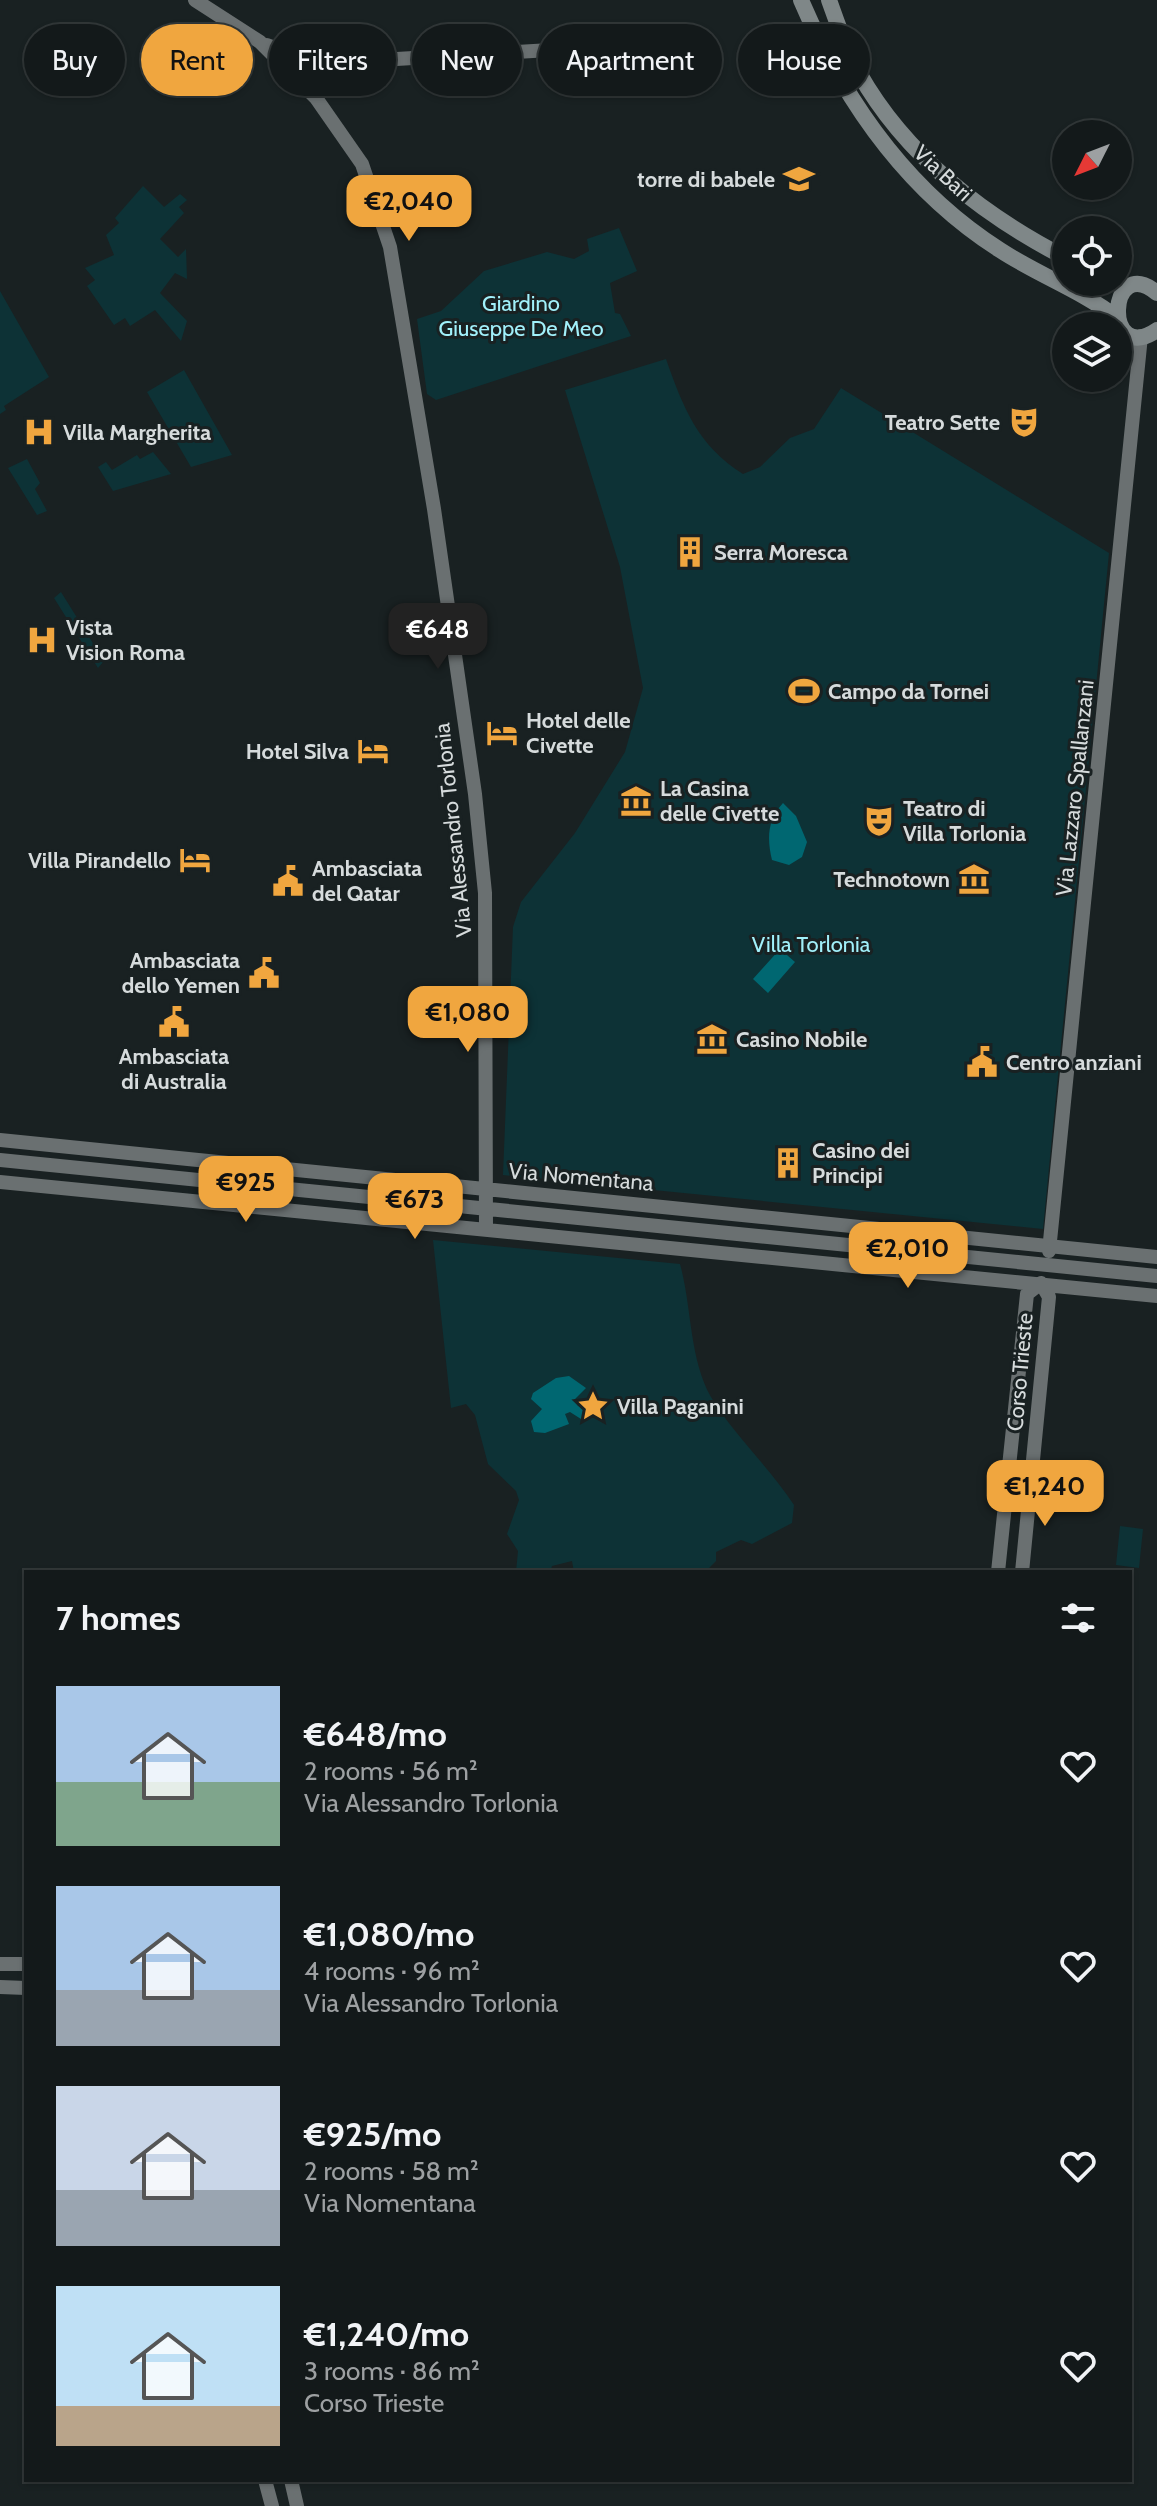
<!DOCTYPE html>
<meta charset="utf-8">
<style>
body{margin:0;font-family:Cabin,sans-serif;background:#1c2223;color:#f1f3f6;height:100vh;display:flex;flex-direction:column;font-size:30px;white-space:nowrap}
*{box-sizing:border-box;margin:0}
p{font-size:26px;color:#9da0a2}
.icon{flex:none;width:44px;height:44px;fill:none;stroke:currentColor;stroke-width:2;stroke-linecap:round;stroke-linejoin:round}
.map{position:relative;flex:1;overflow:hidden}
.details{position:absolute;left:24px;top:1570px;width:1108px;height:912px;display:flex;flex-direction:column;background:#13191a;border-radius:0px;box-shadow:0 2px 6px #0004,0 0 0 2px #323839}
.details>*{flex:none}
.banner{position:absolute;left:24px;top:24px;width:1110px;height:72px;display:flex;gap:16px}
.needle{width:52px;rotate:228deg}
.tools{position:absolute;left:1052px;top:120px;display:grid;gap:16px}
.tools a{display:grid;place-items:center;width:80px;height:80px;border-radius:50%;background:#13191a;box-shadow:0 2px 6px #0004,0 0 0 2px #323839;font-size:40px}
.price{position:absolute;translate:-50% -68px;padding:0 18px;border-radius:16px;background:#f0a63f;color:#111;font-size:26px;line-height:52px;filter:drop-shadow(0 2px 4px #0008)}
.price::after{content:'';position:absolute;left:50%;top:48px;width:24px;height:18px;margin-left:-12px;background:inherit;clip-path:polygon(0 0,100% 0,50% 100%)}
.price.selected{background:#222;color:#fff}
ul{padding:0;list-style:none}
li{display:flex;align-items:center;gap:24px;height:200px;padding:0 32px}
li span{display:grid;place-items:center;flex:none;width:224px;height:160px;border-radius:0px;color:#555}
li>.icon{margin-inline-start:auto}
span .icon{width:96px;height:96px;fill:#fffc;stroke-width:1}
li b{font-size:34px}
h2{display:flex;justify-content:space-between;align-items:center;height:96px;padding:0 32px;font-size:34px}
.pill{padding:0 28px;border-radius:36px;background:#13191a;box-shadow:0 2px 6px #0004,0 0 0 2px #323839;font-size:28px;line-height:72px}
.pill.selected{background:#f0a63f;color:#111}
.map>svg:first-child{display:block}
.green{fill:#0d3236}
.water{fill:#006771}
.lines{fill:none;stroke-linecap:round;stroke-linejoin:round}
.secondary{stroke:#6a7071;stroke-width:14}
.primary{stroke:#7f8788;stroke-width:16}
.labels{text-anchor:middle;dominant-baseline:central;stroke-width:6;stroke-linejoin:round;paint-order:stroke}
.street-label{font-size:22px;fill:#d6dbdc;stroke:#192122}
.poi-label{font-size:22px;font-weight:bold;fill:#d6dbdc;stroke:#192122;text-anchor:start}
.park-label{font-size:22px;fill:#a1f0fa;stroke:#192122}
</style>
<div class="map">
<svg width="1157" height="2506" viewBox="0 0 1157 2506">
<rect width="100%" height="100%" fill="#192122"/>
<path class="green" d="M143,186L164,207L180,194L187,200L179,207L184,213L160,239L178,257L186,249L187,279L175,273L160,293L187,321L181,341L155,310L130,326L125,318L114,325L87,286L95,280L85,268L114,255L106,235L119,223L115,218Z
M619,228L637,271L610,283L615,313L620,314L631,336L436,400L427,394L417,319L441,311L484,271L547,252L574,259L589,251L587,239Z
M0,291L49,377L4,406L6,410L0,414Z
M666,359C683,407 697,445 743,474L760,467L790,438L814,429L841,388L1109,553L1043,1229L503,1175L513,927L521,902L575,833L625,752L643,688L620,567L565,390Z
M184,370L232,455L191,467L147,392Z
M153,452L171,474L113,491L98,467L106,462L112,470L137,455L140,459Z
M27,459L40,483L35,489L47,511L37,515L8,468Z
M61,592L104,661L98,668L54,598Z
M433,1240L680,1264C692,1307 689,1358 711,1397C733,1434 770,1468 794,1505L792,1523L752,1544L741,1540L716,1552V1561L705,1572H574L572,1561L552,1566L550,1572H516L518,1551L507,1534L519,1500L516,1491L488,1464L475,1415L466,1404L451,1408Z
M1120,1526L1143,1529L1139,1568L1116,1565Z"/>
<path class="water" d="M783,803L796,816L807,842L802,857L789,865L772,860C767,839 767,820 783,803Z
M780,949L795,962L768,993L753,979Z
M569,1376L586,1388L574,1400L578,1406L591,1410L590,1417L581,1419L570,1412L565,1414L569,1424L545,1433L534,1432L531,1421L542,1409L531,1399L533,1393L556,1378Z"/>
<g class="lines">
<path class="secondary" d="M195,0L260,42L316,98L362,164L390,247L434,509L475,794L485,893L486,1229
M267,45L304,58L346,62L702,41
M316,98L322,77L334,61
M0,1140L1157,1257
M0,1160L1157,1276
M0,1182L1157,1296
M1049,1251L1141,336
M998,1572L1027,1294L1041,1283
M1022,1572L1049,1297L1041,1283
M0,1964H26
M0,1987L26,1988
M265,2480L272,2506
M291,2480L297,2506"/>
<path class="primary" d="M801,0C844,101 906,190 1000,250C1038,275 1081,290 1117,318
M829,0C838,25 846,50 859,73C905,155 984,216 1066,258
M1157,293C1107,252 1103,367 1157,330"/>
</g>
<defs>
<symbol id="school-bare" viewBox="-9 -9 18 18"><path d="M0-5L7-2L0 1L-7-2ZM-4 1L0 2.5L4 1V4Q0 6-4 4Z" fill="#f0a63f" stroke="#192122" stroke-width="2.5" paint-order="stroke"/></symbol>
<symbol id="theatre-bare" viewBox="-9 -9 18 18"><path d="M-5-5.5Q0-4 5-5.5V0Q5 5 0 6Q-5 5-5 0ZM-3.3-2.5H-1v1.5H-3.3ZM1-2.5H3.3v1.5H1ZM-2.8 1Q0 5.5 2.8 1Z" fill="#f0a63f" stroke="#192122" stroke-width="2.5" paint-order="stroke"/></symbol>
<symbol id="hospital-bare" viewBox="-9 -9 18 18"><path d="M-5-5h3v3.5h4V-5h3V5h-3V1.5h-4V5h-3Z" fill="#f0a63f" stroke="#192122" stroke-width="2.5" paint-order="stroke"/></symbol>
<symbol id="building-bare" viewBox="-9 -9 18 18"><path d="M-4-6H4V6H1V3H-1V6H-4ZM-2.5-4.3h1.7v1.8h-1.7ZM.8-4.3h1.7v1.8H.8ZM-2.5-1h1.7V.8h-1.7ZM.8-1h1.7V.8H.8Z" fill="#f0a63f" stroke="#192122" stroke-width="2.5" paint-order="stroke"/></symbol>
<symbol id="stadium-bare" viewBox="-9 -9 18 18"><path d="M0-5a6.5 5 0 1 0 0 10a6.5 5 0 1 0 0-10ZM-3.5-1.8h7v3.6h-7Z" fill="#f0a63f" stroke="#192122" stroke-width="2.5" paint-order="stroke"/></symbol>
<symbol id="hotel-bare" viewBox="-9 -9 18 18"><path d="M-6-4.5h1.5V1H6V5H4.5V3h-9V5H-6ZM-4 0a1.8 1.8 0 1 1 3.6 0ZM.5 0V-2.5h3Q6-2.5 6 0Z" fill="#f0a63f" stroke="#192122" stroke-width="2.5" paint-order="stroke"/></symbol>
<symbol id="museum-bare" viewBox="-9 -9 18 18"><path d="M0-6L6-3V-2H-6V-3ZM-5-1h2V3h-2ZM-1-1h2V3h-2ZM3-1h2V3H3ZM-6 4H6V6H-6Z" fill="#f0a63f" stroke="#192122" stroke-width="2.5" paint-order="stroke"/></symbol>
<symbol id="civic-bare" viewBox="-9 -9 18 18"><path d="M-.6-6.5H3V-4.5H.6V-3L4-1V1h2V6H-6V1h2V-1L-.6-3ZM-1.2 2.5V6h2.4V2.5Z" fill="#f0a63f" stroke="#192122" stroke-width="2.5" paint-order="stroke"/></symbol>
<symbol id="sight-bare" viewBox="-9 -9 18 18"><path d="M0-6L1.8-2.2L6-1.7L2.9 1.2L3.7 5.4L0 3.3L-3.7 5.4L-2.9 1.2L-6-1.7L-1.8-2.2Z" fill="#f0a63f" stroke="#192122" stroke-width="2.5" paint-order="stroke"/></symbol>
</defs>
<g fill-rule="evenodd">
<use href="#school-bare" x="777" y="157" width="44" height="44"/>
<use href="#theatre-bare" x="1002" y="400" width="44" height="44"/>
<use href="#hospital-bare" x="17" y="410" width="44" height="44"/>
<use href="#building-bare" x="668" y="530" width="44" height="44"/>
<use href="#hospital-bare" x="20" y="618" width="44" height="44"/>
<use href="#stadium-bare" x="782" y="669" width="44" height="44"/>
<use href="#hotel-bare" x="480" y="711" width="44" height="44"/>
<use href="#hotel-bare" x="351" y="729" width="44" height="44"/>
<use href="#museum-bare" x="614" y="779" width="44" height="44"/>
<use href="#theatre-bare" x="857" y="799" width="44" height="44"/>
<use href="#hotel-bare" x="173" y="838" width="44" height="44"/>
<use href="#museum-bare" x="952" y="857" width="44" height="44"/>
<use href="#civic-bare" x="266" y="859" width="44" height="44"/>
<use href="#civic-bare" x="242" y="951" width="44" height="44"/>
<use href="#civic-bare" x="152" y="1000" width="44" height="44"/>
<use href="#museum-bare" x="690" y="1017" width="44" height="44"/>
<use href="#civic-bare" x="960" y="1040" width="44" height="44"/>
<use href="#building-bare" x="766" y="1141" width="44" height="44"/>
<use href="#sight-bare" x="571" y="1384" width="44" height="44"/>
</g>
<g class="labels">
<g class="street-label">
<text transform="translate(943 173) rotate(43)">Via Bari</text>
<text transform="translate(1075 788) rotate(-84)">Via Lazzaro Spallanzani</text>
<text transform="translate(453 830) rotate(-96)">Via Alessandro Torlonia</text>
<text transform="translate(581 1177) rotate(5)">Via Nomentana</text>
<text transform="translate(1020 1372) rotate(-85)">Corso Trieste</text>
</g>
<g class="poi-label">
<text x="775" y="179" text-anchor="end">torre di babele</text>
<text x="1000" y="422" text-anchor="end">Teatro Sette</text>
<text x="63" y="432">Villa Margherita</text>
<text x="714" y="552">Serra Moresca</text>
<text x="66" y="627">Vista<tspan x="66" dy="25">Vision Roma</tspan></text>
<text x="828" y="691">Campo da Tornei</text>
<text x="526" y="720">Hotel delle<tspan x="526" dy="25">Civette</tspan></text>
<text x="349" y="751" text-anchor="end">Hotel Silva</text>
<text x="660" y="788">La Casina<tspan x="660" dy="25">delle Civette</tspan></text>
<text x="903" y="808">Teatro di<tspan x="903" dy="25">Villa Torlonia</tspan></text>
<text x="171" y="860" text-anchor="end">Villa Pirandello</text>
<text x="312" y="868">Ambasciata<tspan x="312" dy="25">del Qatar</tspan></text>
<text x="950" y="879" text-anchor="end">Technotown</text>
<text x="240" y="960" text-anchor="end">Ambasciata<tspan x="240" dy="25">dello Yemen</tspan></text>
<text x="736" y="1039">Casino Nobile</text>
<text x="174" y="1056" text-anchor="middle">Ambasciata<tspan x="174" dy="25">di Australia</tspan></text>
<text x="1006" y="1062">Centro anziani</text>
<text x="812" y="1150">Casino dei<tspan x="812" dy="25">Principi</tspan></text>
<text x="617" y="1406">Villa Paganini</text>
</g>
<g class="park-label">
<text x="521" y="303">Giardino<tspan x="521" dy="25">Giuseppe De Meo</tspan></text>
<text x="811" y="944">Villa Torlonia</text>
</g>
</g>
</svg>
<div class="tools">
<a><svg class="needle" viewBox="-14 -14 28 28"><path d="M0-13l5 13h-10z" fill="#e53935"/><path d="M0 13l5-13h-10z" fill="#9da0a2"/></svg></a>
<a><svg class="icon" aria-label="locate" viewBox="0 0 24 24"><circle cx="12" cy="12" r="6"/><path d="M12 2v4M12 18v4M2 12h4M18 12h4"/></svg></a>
<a><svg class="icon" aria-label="layers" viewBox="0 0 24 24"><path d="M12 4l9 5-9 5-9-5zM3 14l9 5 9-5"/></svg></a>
</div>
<b class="price" style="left:409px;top:243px">€2,040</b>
<b class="price selected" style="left:438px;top:671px">€648</b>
<b class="price" style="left:468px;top:1054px">€1,080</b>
<b class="price" style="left:246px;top:1224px">€925</b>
<b class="price" style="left:415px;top:1241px">€673</b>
<b class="price" style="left:908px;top:1290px">€2,010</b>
<b class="price" style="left:1045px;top:1528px">€1,240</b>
<div class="banner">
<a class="pill">Buy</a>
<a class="pill selected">Rent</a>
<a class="pill">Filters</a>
<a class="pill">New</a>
<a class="pill">Apartment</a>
<a class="pill">House</a>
</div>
<section class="details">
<h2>7 homes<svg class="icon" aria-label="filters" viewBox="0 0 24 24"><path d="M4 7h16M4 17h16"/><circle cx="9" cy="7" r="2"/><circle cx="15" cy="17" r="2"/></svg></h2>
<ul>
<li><span style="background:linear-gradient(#a9c7e8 60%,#7fa58c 0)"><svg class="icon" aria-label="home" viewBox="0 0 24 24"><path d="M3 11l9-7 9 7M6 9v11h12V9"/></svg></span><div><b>€648/mo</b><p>2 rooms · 56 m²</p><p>Via Alessandro Torlonia</p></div><svg class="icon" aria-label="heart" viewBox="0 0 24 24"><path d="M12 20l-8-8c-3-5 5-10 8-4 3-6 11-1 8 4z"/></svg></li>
<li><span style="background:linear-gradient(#a9c7e8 65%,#9aa5b1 0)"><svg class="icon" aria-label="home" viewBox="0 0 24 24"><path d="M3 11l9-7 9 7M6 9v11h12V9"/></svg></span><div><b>€1,080/mo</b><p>4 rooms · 96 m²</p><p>Via Alessandro Torlonia</p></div><svg class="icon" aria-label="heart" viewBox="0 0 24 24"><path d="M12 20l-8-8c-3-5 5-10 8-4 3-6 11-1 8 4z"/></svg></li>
<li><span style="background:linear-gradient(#c9d6e8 65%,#9aa5b1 0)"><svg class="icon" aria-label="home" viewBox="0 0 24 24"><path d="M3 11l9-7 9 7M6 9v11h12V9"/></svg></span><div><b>€925/mo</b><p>2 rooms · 58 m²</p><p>Via Nomentana</p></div><svg class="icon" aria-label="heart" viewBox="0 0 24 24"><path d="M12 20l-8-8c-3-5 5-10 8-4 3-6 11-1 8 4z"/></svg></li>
<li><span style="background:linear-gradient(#bfe0f5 75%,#b9a48a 0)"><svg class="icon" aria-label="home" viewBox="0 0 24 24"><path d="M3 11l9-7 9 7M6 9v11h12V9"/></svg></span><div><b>€1,240/mo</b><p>3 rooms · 86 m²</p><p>Corso Trieste</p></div><svg class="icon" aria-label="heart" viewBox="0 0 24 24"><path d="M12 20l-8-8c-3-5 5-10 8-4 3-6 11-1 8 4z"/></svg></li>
</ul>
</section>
</div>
